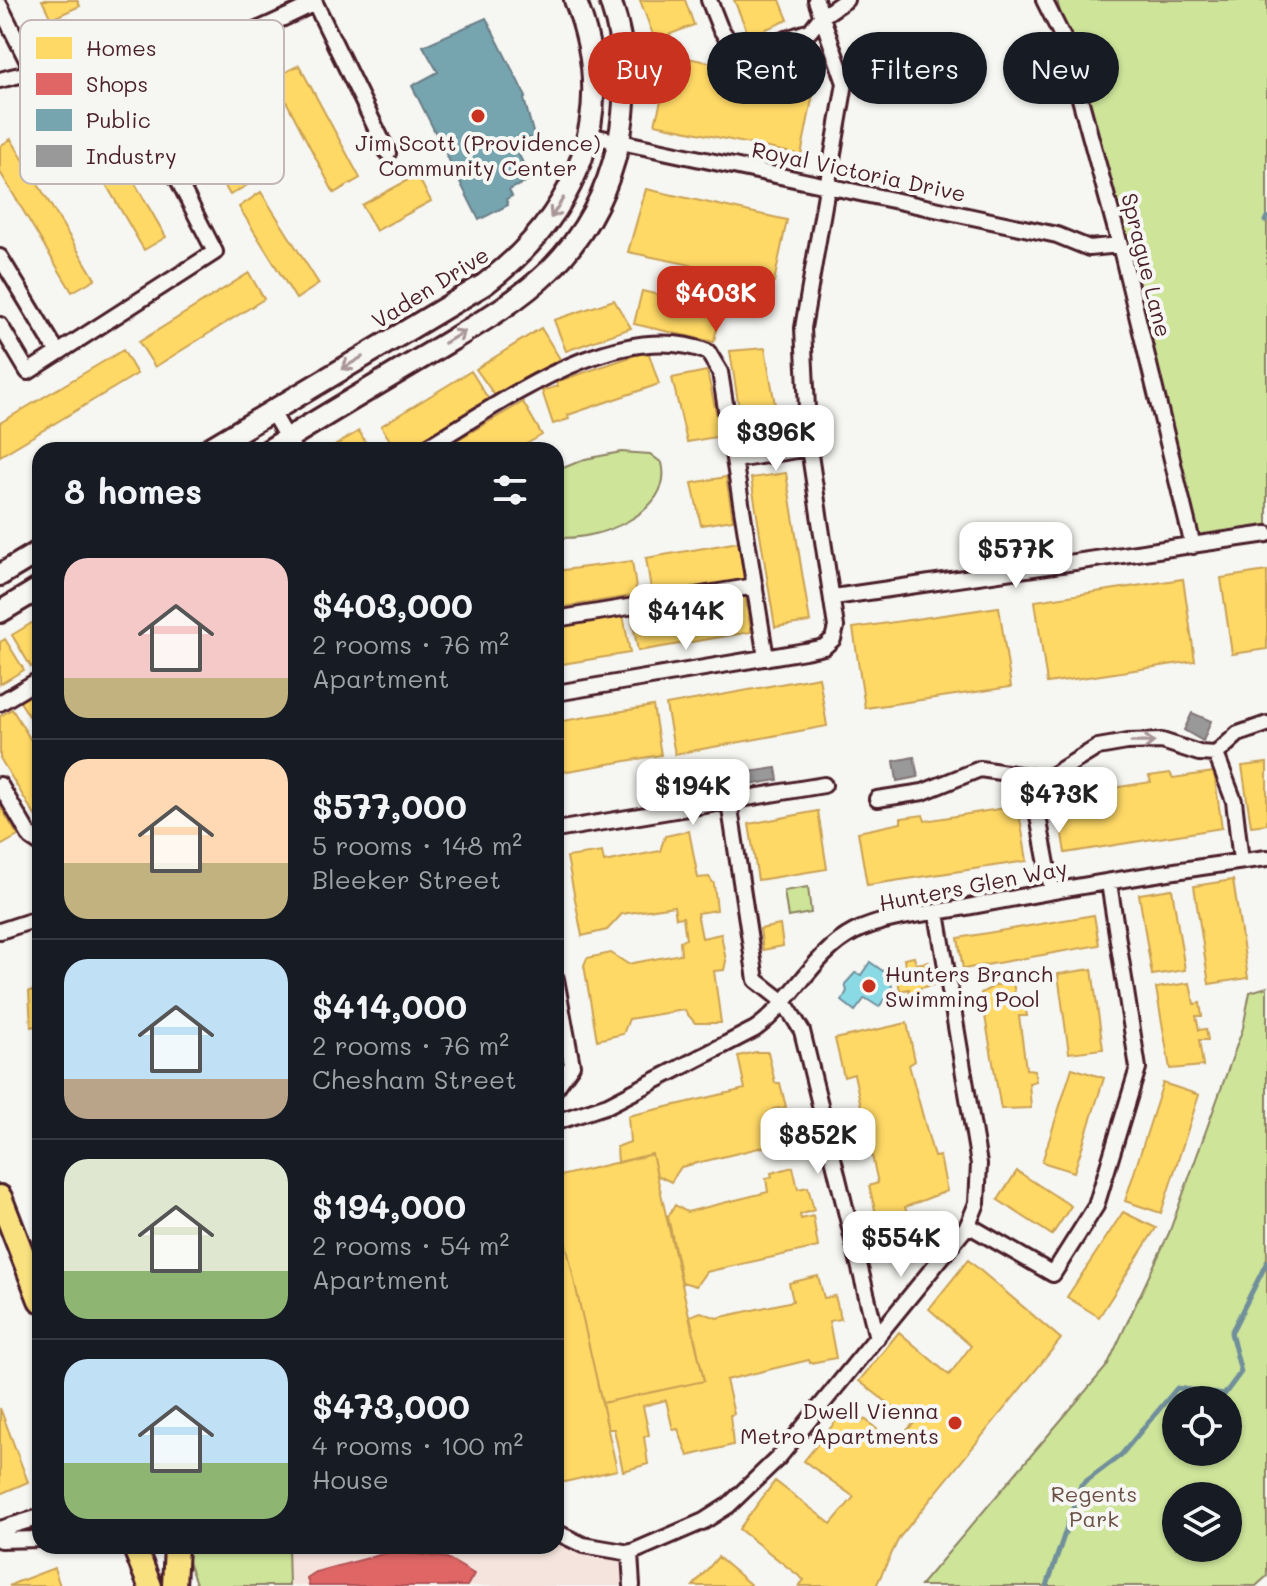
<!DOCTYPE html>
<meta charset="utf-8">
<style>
body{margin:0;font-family:Mali,sans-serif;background:#242831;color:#f1f3f6;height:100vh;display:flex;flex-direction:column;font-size:30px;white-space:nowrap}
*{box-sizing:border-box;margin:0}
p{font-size:26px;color:#9ea1a6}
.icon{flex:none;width:44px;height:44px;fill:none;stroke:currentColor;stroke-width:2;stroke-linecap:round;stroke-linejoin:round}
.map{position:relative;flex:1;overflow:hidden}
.sheet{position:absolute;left:32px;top:442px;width:532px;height:1112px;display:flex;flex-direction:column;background:#171b24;border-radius:24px;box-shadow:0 2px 6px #0004}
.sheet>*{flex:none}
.top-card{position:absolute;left:588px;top:32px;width:558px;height:72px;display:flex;gap:16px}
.fabs{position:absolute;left:1162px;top:1386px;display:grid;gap:16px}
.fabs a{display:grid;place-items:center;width:80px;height:80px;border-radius:50%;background:#171b24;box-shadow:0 2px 6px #0004;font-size:40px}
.price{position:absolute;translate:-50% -68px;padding:0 18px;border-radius:16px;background:#fff;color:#222;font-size:26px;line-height:52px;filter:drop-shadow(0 2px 4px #0008)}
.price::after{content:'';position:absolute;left:50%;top:48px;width:24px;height:18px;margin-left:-12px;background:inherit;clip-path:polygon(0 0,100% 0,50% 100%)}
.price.active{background:#c8321e;color:#fff}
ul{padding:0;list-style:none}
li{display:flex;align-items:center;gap:24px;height:200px;padding:0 32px}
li+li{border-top:2px solid #363941}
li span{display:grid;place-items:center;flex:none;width:224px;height:160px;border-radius:24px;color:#555}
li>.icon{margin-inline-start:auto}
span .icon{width:96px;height:96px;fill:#fffc;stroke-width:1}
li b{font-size:34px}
h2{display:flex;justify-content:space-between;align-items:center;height:96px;padding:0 32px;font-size:34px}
.pill{padding:0 28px;border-radius:36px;background:#171b24;box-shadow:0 2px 6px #0004;font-size:28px;line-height:72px}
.pill.active{background:#c8321e;color:#fff}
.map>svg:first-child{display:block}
.built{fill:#f5e4dd}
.green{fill:#cde499;stroke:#8c8262;stroke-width:2;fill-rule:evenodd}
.water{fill:#8adae6;stroke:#708f9b;stroke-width:2}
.homes{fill:#ffd966;stroke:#c9a154;stroke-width:2}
.shops{fill:#e06666;stroke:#b35154;stroke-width:2}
.public{fill:#76a5af;stroke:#697d87;stroke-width:2}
.industry{fill:#999;stroke:#817478;stroke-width:2}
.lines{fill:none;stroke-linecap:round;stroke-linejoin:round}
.stream{stroke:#708f9b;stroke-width:5}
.street-casing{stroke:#4a1f2b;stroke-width:20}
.secondary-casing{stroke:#4a1f2b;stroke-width:26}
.primary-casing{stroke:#4a1f2b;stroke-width:28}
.street{stroke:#f6f6f2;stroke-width:14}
.secondary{stroke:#f6f6f2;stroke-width:20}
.primary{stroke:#fae180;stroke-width:22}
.oneway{stroke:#a99598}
.poi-dot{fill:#c8321e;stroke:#f6f6f2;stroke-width:3}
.labels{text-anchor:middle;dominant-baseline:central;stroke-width:8;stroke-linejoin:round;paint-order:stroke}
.poi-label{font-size:22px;fill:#4a1f2b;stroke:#f6f6f2}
.street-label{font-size:22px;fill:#4a1f2b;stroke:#f6f6f2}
.park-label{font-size:22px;fill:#6b5046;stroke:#f6f6f2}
.key{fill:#f6f6f2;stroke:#c2b6b6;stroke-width:2}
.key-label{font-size:22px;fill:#4a1f2b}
</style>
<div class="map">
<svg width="1267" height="1586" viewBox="0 0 1267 1586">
<rect width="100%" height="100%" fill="#f6f6f2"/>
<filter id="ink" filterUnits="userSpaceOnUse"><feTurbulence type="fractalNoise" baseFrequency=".0125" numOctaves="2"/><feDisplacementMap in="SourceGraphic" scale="16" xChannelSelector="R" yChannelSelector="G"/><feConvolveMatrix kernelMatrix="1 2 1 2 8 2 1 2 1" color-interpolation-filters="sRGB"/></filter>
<g filter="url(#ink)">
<path class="built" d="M556,1531L619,1553L627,1586H289L288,1546H556Z"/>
<path class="green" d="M1057,0H1267V535L1204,541L1191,531Z
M621,452L650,454L662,463C675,513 594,543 556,537V471L585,459Z
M808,887L811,913L788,917L784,891Z
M1267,987V1576L1256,1586H920L1107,1366L1169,1233L1243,1028L1250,992ZM1176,1400H1228V1452H1176ZM1176,1496H1228V1548H1176Z
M182,1546H288L289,1586H197Z"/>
<path class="water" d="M870,962L890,976L892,988L879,1007L865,998L855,1011L842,1001L847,991L845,984L855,973L861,975Z"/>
<path class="homes" d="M42,0H77L80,6L51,19Z
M640,0H685L694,25L655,40Z
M734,0H780L788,20L749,36Z
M673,55L815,84L801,155L655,124Z
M299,65L360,178L334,193L274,78Z
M207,106L253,182L230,195L185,119Z
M93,111L166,237L144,250L71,124Z
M11,139L95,279L72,292L0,172V146Z
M417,175L431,201L376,231L362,205Z
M646,189L787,220L774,282L628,252Z
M261,192L319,284L296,299L239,207Z
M249,273L264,299L155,367L139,342Z
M642,291L720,309L714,342L634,324Z
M614,300L631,328L566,351L554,320Z
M541,328L560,359L496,397L476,369Z
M765,348L778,422L742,427L730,351Z
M123,350L137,374L0,456V423Z
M648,351L659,384L568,415L569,419L553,424L542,391L558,386L556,382Z
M471,371L489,400L405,450H396L381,426Z
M707,371L721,436L687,442L672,378Z
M523,402L542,435L516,450H440Z
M359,431L370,450H328Z
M786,473L810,622L775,627L751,478Z
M726,477L733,520L701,525L692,483Z
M739,542L744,579L652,595L646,558Z
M632,561L637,595L556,608V571Z
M1267,571V649L1232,654L1221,578Z
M1183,579L1195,661L1047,683L1035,601Z
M745,594L751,632L638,651L631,613Z
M999,607L1011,687L865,708L853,628Z
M623,614L630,653L556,665V625Z
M40,618V661L31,667L12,635Z
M5,639L24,670L0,684V642Z
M819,677L827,726L675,754L666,705Z
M40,688V731L39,732L19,700Z
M653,706L661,755L556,773V722Z
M12,709L40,755V824L0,758V716Z
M1267,763V824L1251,826L1242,766Z
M1214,772L1222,828L1065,853L1056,797L1151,782L1149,776L1170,773L1173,778Z
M0,806L18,836L0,846Z
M1018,806L1027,861L867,885L858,832L901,823V818L923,815L925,821Z
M818,811L827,869L758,880L749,824Z
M689,831L698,878L709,877L714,884L717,910L697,913L702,938L721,934L726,961L724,970L714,971L721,1023H695L684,1010L629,1019L623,1034L597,1040L584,965L587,958L611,953L628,964L681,954L680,941L686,939L683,917L676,918L674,906L622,914L607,930L582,936L567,857L602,852L604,862L660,851L665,836Z
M1233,880L1248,978L1209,984L1194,886Z
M1172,889L1185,970L1152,975L1139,894Z
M1094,915L1099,945L963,969L958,938Z
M780,925L783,946L763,950L760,929Z
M40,942V1025L31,1027L29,991L40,990L34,943Z
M914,957L916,964L929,962L933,985L920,988L921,996L910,998L909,989L900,991L896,968L905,966L904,959Z
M1092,969L1103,1049L1069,1053L1058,974Z
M1013,983L1017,1004H1025L1027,1016H1019L1026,1069L1034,1070L1036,1081L1029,1083L1031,1108L1001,1109L981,993L996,985Z
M1190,983L1194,1004L1200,1003L1202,1016H1196L1199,1030L1206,1029L1208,1040H1199L1203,1066L1170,1069L1156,988Z
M907,1023L915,1061L909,1065L934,1157L940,1156L947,1191L905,1207L909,1219L879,1225L869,1186L878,1183L854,1074L844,1077L835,1039Z
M756,1052H768L775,1083H780L786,1107L773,1109L774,1114L787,1111L792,1146L768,1150L767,1146L681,1167L671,1182L657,1175L652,1154L618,1163L617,1147L630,1142L628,1116L745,1089L738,1056Z
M1072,1068L1104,1078L1074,1172L1042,1162Z
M1163,1083L1199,1095L1161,1213L1125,1201Z
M652,1154L704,1381L602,1403L556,1200V1177Z
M793,1167L798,1189L808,1187L814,1210L800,1215L801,1219L813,1216L818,1247L706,1272L696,1286L682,1282L668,1217L675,1205L687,1212L768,1192L766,1178L772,1177L771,1173Z
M1017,1171L1071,1206L1052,1235L998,1200Z
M556,1200L617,1470L556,1484Z
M1123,1212L1156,1228L1099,1317L1067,1297Z
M968,1260L1061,1339L899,1538L876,1586H799L804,1580L739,1529L775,1481L831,1524L854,1497L804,1461L844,1411L861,1423L865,1419L894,1444L914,1423L859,1381L899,1332L949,1375L971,1346L929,1309Z
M818,1276L824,1298L835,1296L841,1319L829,1321L836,1358L810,1363L809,1360L726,1380L734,1414L730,1415L733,1445L688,1456L678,1429L673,1430L666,1400L643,1406L649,1435L644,1437L648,1464L623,1471L614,1429H608L602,1403L704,1381L690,1316L701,1312L717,1318L793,1301L789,1283Z
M0,1408L28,1482L0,1494Z
M718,1557L752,1586H693Z
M54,1568L60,1586H9L15,1583Z"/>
<path class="shops" d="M394,1551L447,1558L474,1574L467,1586H309L307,1578L316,1572Z"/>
<path class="public" d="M486,18L526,97L524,99L534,136L514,145L531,179L509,190L512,196L506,199L508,205L479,220L412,86L438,72L423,46Z"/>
<path class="industry" d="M1192,713L1211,721L1203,741L1184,730Z
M914,757L918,777L897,781L894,761Z
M776,768L778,780L737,787L735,774Z"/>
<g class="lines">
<path class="stream" d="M1265,221L1267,217
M1047,1586L1081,1485L1121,1455L1177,1388L1224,1395L1241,1372L1231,1333L1267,1262"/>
<defs>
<path id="street" d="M709,0L720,28L735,50H754L810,31L821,17L846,0
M1044,0L1064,40L1120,245L1193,546
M0,6L33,72
M0,80C60,63 122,65 183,53C231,44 272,24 315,3L388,153
M588,135L1057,235L1089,248L1120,245
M0,257L58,353
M0,325L28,372L215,252L117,61
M272,412L294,450
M422,450C499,405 617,315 708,352L720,372L766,658
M736,460L809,448
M834,597L1267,534
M556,619L755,586
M556,693L805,651L824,647L833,639L836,627L809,448L803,328L845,83L816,0
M0,703L40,679
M1216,754L1238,734L1267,724
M1046,779L1037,811L1052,891
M0,785L31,838L40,844
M877,799L923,792L980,769L1046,779L1098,747L1127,742L1162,741L1199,753L1216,754L1234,801L1241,861
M729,802L756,980L784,1002L802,1031L877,1338
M556,830L824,785
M0,931L40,918
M556,979L572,1065L556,1088
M556,1122L608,1105L755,1029C792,1003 813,953 854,932C888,915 931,914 967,907C1066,888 1167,871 1267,858
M968,1225L1053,1274L1096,1206L1138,1068L1109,883
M0,1529L40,1517
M556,1532L583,1545L630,1553L704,1521L729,1505L779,1457L968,1225L977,1203L979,1164L937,913
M0,1540L40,1539
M630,1553L632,1586"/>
<path id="secondary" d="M207,450L485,284C578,213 620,113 575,0
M269,450C322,417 376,385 430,353C471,328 515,304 550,270C620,200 642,93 610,0
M0,575L40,551
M0,612L40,588"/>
<path id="primary" d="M0,1197L40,1300
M134,1546L150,1586
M174,1586L176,1546"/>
</defs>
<use href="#street" class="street-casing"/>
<use href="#secondary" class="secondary-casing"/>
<use href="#primary" class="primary-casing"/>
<use href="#street" class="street"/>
<use href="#secondary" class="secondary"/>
<use href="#primary" class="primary"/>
</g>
<defs><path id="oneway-shaft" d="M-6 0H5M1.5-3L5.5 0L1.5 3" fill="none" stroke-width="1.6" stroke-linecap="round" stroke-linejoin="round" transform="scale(2)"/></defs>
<g class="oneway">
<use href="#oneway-shaft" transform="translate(557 208) rotate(122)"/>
<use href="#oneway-shaft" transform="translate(455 337) rotate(-31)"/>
<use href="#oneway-shaft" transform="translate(352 363) rotate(149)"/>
<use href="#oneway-shaft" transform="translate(1143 742) rotate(-1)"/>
</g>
</g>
<g class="poi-dot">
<circle cx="478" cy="116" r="8"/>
<circle cx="869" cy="986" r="8"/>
<circle cx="955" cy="1423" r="8"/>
</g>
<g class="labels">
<g class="poi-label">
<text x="478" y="142">Jim Scott (Providence)<tspan x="478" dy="25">Community Center</tspan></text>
<text x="885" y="973" text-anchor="start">Hunters Branch<tspan x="885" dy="25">Swimming Pool</tspan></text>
<text x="939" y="1410" text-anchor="end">Dwell Vienna<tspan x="939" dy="25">Metro Apartments</tspan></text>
</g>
<g class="street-label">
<text transform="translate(859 171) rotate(12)">Royal Victoria Drive</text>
<text transform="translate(1147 265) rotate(76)">Sprague Lane</text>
<text transform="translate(430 287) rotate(-32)">Vaden Drive</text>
<text transform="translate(973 885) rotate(-11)">Hunters Glen Way</text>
</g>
<g class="park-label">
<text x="1094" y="1493">Regents<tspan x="1094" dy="25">Park</tspan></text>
</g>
</g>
<rect x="20" y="20" width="264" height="164" rx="12" class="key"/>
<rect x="36" y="37" width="36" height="22" fill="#ffd966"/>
<rect x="36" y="73" width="36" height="22" fill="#e06666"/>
<rect x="36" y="109" width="36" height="22" fill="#76a5af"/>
<rect x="36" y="145" width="36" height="22" fill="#999"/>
<g class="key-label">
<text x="86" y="56">Homes</text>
<text x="86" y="92">Shops</text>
<text x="86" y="128">Public</text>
<text x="86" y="164">Industry</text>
</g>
</svg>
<div class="fabs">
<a><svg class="icon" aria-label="locate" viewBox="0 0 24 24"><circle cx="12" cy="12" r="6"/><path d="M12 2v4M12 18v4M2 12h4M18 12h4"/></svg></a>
<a><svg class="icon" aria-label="layers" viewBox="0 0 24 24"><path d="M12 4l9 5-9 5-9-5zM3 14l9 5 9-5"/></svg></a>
</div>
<b class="price active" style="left:716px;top:334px">$403K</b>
<b class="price" style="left:776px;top:473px">$396K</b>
<b class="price" style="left:1016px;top:590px">$577K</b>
<b class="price" style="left:686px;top:652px">$414K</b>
<b class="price" style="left:693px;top:827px">$194K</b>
<b class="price" style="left:1059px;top:835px">$473K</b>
<b class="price" style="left:818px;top:1176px">$852K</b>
<b class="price" style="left:901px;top:1279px">$554K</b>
<div class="top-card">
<a class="pill active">Buy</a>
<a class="pill">Rent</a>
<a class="pill">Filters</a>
<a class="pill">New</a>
</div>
<section class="sheet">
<h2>8 homes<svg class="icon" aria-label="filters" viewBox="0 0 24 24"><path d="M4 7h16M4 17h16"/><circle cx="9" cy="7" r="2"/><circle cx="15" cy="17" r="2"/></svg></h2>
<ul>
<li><span style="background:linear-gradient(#f6c9c9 75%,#c2b280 0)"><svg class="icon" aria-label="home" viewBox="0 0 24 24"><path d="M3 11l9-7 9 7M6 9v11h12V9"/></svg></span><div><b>$403,000</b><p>2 rooms · 76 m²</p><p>Apartment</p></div></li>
<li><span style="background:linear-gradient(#ffd9b3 65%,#c2b280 0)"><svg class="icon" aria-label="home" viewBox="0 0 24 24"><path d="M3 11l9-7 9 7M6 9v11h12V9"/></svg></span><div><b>$577,000</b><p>5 rooms · 148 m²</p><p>Bleeker Street</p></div></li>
<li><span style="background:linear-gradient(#bfe0f5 75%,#b9a48a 0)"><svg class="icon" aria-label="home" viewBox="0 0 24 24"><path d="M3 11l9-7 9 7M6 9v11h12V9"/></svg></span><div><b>$414,000</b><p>2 rooms · 76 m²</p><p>Chesham Street</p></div></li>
<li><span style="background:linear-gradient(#dfe7d0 70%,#8fb573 0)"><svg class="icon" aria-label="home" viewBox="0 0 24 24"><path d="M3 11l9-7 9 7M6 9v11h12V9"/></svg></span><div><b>$194,000</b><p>2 rooms · 54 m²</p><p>Apartment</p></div></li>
<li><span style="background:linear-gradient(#bfe0f5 65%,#8fb573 0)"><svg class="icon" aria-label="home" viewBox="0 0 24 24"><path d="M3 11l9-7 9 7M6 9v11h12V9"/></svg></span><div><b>$473,000</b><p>4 rooms · 100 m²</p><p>House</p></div></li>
</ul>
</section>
</div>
